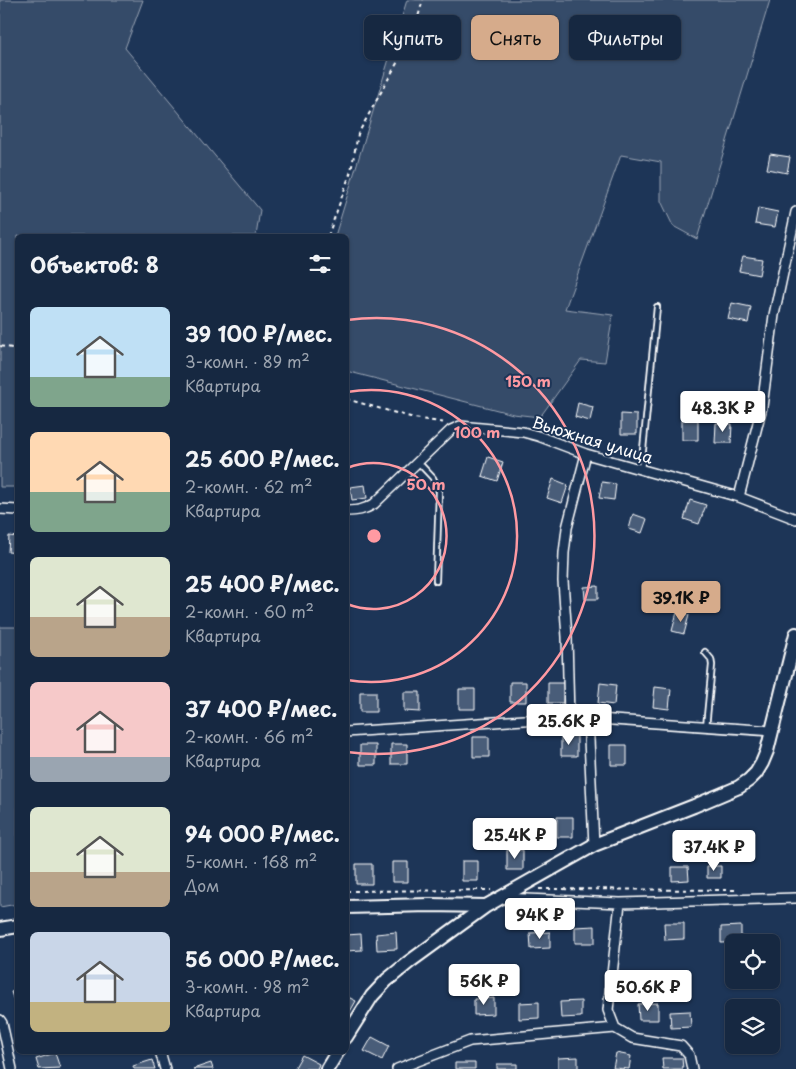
<!DOCTYPE html>
<html lang="ru">
<meta charset="utf-8">
<style>
body{margin:0;font-family:"Playpen Sans",sans-serif;background:#1f3048;color:#f1f3f6;height:100vh;display:flex;flex-direction:column;font-size:19px;white-space:nowrap}
*{box-sizing:border-box;margin:0}
p{font-size:16px;color:#9ea6b1}
.icon{flex:none;width:28px;height:28px;fill:none;stroke:currentColor;stroke-width:2;stroke-linecap:round;stroke-linejoin:round}
.map{position:relative;flex:1;overflow:hidden}
.drawer{position:absolute;left:15px;top:234px;width:334px;height:820px;display:flex;flex-direction:column;background:#162841;border-radius:8px;box-shadow:0 1px 4px #0004,0 0 0 1px #35445a}
.drawer>*{flex:none}
.top-card{position:absolute;left:364px;top:15px;width:356px;height:45px;display:flex;gap:10px}
.controls{position:absolute;left:725px;top:934px;display:grid;gap:10px}
.controls a{display:grid;place-items:center;width:55px;height:55px;border-radius:8px;background:#162841;box-shadow:0 1px 4px #0004,0 0 0 1px #35445a;font-size:25px}
.price{position:absolute;translate:-50% -42px;padding:0 11px;border-radius:5px;background:#fff;color:#222;font-size:16px;line-height:32px;filter:drop-shadow(0 1px 2px #0008)}
.price::after{content:'';position:absolute;left:50%;top:30px;width:15px;height:11px;margin-left:-8px;background:inherit;clip-path:polygon(0 0,100% 0,50% 100%)}
.price.current{background:#d6ab8b;color:#111}
ul{padding:0;list-style:none}
li{display:flex;align-items:center;gap:15px;height:125px;padding:0 15px}
li span{display:grid;place-items:center;flex:none;width:140px;height:100px;border-radius:8px;color:#555}
li>.icon{margin-inline-start:auto}
span .icon{width:60px;height:60px;fill:#fffc;stroke-width:1}
li b{font-size:21px}
h2{display:flex;justify-content:space-between;align-items:center;height:60px;padding:0 15px;font-size:21px}
.tag{padding:0 18px;border-radius:8px;background:#162841;box-shadow:0 1px 4px #0004,0 0 0 1px #35445a;font-size:18px;line-height:45px}
.tag.current{background:#d6ab8b;color:#111}
.map>svg:first-child{display:block}
.green{fill:#364b69;stroke:#9aa5b4}
.building{fill:#4a5d79;stroke:#fff}
.lines{fill:none;stroke-linecap:round;stroke-linejoin:round}
.lane-casing{stroke:#fff;stroke-width:8}
.street-casing{stroke:#fff;stroke-width:12}
.secondary-casing{stroke:#fff;stroke-width:16}
.path{stroke:#fff;stroke-width:2;stroke-dasharray:4 4;stroke-linecap:butt}
.lane{stroke:#1d3557;stroke-width:4.5}
.street{stroke:#1d3557;stroke-width:9}
.secondary{stroke:#1d3557;stroke-width:12}
.ring{fill:none;stroke:#ff9aa2;stroke-width:2.5}
.labels{text-anchor:middle;dominant-baseline:central;stroke-width:4;stroke-linejoin:round;paint-order:stroke}
.street-label{font-size:16px;fill:#fff;stroke:#1d3557}
.centre{fill:#ff9aa2;stroke:#1d3557;stroke-width:2.5}
.ring-label{font-size:15px;text-anchor:middle;font-weight:bold;fill:#ff9aa2;stroke:#1d3557;stroke-width:4;stroke-linejoin:round;paint-order:stroke}
</style>
<div class="map">
<svg width="796" height="1069" viewBox="0 0 796 1069">
<rect width="100%" height="100%" fill="#1d3557"/>
<filter id="ink" filterUnits="userSpaceOnUse"><feTurbulence type="fractalNoise" baseFrequency=".02" numOctaves="2"/><feDisplacementMap in="SourceGraphic" scale="10" xChannelSelector="R" yChannelSelector="G"/><feConvolveMatrix kernelMatrix="1 2 1 2 8 2 1 2 1" color-interpolation-filters="sRGB"/></filter>
<g filter="url(#ink)">
<path class="green" d="M0,0H143L125,48L260,210L256,236H18L17,487H0Z
M407,0H770L697,239L673,226L661,201V162L621,155L565,309L613,315L605,362L581,360L540,417L513,414L346,371V236H335Z
M0,627H18L17,904L0,907Z"/>
<path class="building" d="M770,154L790,157L787,173L767,169Z
M758,208L778,212L775,227L755,224Z
M743,256L762,259L759,275L739,271Z
M732,303L751,307L748,323L728,319Z
M578,403L593,407L590,421L575,417Z
M621,414L637,415V434H621Z
M682,420H698V440H682Z
M716,423L732,424L731,443H715Z
M488,457L503,462L497,481L482,476Z
M553,479L568,485L562,503L547,498Z
M602,482L616,484L614,500L599,498Z
M365,485L367,498L352,500L350,487Z
M690,500L706,505L699,524L684,519Z
M633,514L647,519L642,533L629,529Z
M9,536L18,537V553L8,552Z
M598,586V599H585L584,587Z
M677,612L689,615L684,634L672,631Z
M510,682H526V702H510Z
M548,683H564L563,703H548Z
M600,683L616,685L614,705L598,703Z
M655,687L671,689L669,709L653,707Z
M459,689H475V709H459Z
M360,692H376V712H360Z
M404,692H420V712L404,711Z
M561,736H577V756H561Z
M473,737H489V757H473Z
M391,744H407V764H391Z
M360,745H376V765H360Z
M611,745H627V765H611Z
M557,817H573V837H557Z
M507,850H523V870H507Z
M462,861H478V881H462Z
M392,862H408V882H392Z
M356,864H372V884H356Z
M707,866H721V878H707Z
M672,867H688L689,880L672,881Z
M664,923H684V939L665,940Z
M595,926V943H575V927Z
M741,926V942L721,943V927Z
M396,932L397,949L377,950L376,934Z
M550,932V948L531,949L530,933Z
M361,934L362,950L346,951V935Z
M18,990V1006L16,1007L11,992Z
M346,996L356,1001L348,1015L346,1014Z
M494,998V1014L474,1015V999Z
M581,1001V1017L561,1018L560,1002Z
M539,1002V1018L519,1019V1003Z
M658,1003V1020H639L638,1004Z
M690,1011L691,1027L671,1028L670,1012Z
M372,1037L389,1046L382,1060L364,1051Z
M55,1053L60,1068L39,1069L36,1059Z
M616,1053L631,1056L629,1069L613,1068Z
M302,1055L319,1064L317,1069H294Z
M578,1057V1069H558V1058Z
M662,1058H682L683,1069H663Z
M152,1060L155,1069H134L133,1066Z
M211,1063L213,1069H193Z
M455,1063H475V1069H455Z
M497,1064H517V1069H497Z"/>
<g class="lines">
<defs>
<path id="lane" d="M418,462L433,478L439,491L436,581
M641,470L657,307
M705,652L711,659L712,665L706,727"/>
<path id="street" d="M739,497L762,407L774,315L796,212
M0,509L18,510
M346,511C357,511 364,510 374,504L451,430L460,426L523,432L538,436L586,454L739,497L796,519
M569,717L567,637L563,581L564,553L567,528L586,454
M588,718L594,845
M346,732L569,717L772,731
M502,898L620,903L796,898
M0,1020L2,1023L12,1069
M615,1028L608,1010L620,903
M160,1051L165,1069
M397,1069L470,1041L615,1028L632,1038L681,1046L689,1055L692,1069"/>
<path id="secondary" d="M346,907L430,905L486,906
M0,929L18,926
M346,1037L372,996L387,980L409,962L486,906L594,845L694,806L739,787L749,780L756,773L762,763L767,751L796,634
M327,1069L338,1051"/>
</defs>
<use href="#lane" class="lane-casing"/>
<use href="#street" class="street-casing"/>
<use href="#secondary" class="secondary-casing"/>
<path class="path" d="M328,236L351,171L358,134L413,34L423,0
M0,346L18,349
M346,399L414,418L446,423
M539,889L736,890
M346,891L491,890"/>
<use href="#lane" class="lane"/>
<use href="#street" class="street"/>
<use href="#secondary" class="secondary"/>
</g>
</g>
<g class="ring">
<path d="M347 468A73 73 0 1 1 347 604"/>
<path d="M347 392A146 146 0 1 1 347 680"/>
<path d="M347 320A218 218 0 1 1 347 752"/>
</g>
<g class="labels">
<g class="street-label">
<text transform="translate(593 439) rotate(17)">Вьюжная улица</text>
</g>
</g>
<circle cx="374" cy="536" r="8" class="centre"/>
<g class="ring-label">
<text x="528" y="387">150 m</text>
<text x="477" y="438">100 m</text>
<text x="426" y="490">50 m</text>
</g>
</svg>
<div class="controls">
<a><svg class="icon" aria-label="locate" viewBox="0 0 24 24"><circle cx="12" cy="12" r="6"/><path d="M12 2v4M12 18v4M2 12h4M18 12h4"/></svg></a>
<a><svg class="icon" aria-label="layers" viewBox="0 0 24 24"><path d="M12 4l9 5-9 5-9-5zM3 14l9 5 9-5"/></svg></a>
</div>
<b class="price" style="left:723px;top:433px">48.3K ₽</b>
<b class="price current" style="left:681px;top:623px">39.1K ₽</b>
<b class="price" style="left:569px;top:746px">25.6K ₽</b>
<b class="price" style="left:515px;top:860px">25.4K ₽</b>
<b class="price" style="left:714px;top:872px">37.4K ₽</b>
<b class="price" style="left:540px;top:940px">94K ₽</b>
<b class="price" style="left:484px;top:1006px">56K ₽</b>
<b class="price" style="left:648px;top:1012px">50.6K ₽</b>
<div class="top-card">
<a class="tag">Купить</a>
<a class="tag current">Снять</a>
<a class="tag">Фильтры</a>
</div>
<section class="drawer">
<h2>Объектов: 8<svg class="icon" aria-label="filters" viewBox="0 0 24 24"><path d="M4 7h16M4 17h16"/><circle cx="9" cy="7" r="2"/><circle cx="15" cy="17" r="2"/></svg></h2>
<ul>
<li><span style="background:linear-gradient(#bfe0f5 70%,#7fa58c 0)"><svg class="icon" aria-label="home" viewBox="0 0 24 24"><path d="M3 11l9-7 9 7M6 9v11h12V9"/></svg></span><div><b>39 100 ₽/мес.</b><p>3-комн. · 89 m²</p><p>Квартира</p></div></li>
<li><span style="background:linear-gradient(#ffd9b3 60%,#7fa58c 0)"><svg class="icon" aria-label="home" viewBox="0 0 24 24"><path d="M3 11l9-7 9 7M6 9v11h12V9"/></svg></span><div><b>25 600 ₽/мес.</b><p>2-комн. · 62 m²</p><p>Квартира</p></div></li>
<li><span style="background:linear-gradient(#dfe7d0 60%,#b9a48a 0)"><svg class="icon" aria-label="home" viewBox="0 0 24 24"><path d="M3 11l9-7 9 7M6 9v11h12V9"/></svg></span><div><b>25 400 ₽/мес.</b><p>2-комн. · 60 m²</p><p>Квартира</p></div></li>
<li><span style="background:linear-gradient(#f6c9c9 75%,#9aa5b1 0)"><svg class="icon" aria-label="home" viewBox="0 0 24 24"><path d="M3 11l9-7 9 7M6 9v11h12V9"/></svg></span><div><b>37 400 ₽/мес.</b><p>2-комн. · 66 m²</p><p>Квартира</p></div></li>
<li><span style="background:linear-gradient(#dfe7d0 65%,#b9a48a 0)"><svg class="icon" aria-label="home" viewBox="0 0 24 24"><path d="M3 11l9-7 9 7M6 9v11h12V9"/></svg></span><div><b>94 000 ₽/мес.</b><p>5-комн. · 168 m²</p><p>Дом</p></div></li>
<li><span style="background:linear-gradient(#c9d6e8 70%,#c2b280 0)"><svg class="icon" aria-label="home" viewBox="0 0 24 24"><path d="M3 11l9-7 9 7M6 9v11h12V9"/></svg></span><div><b>56 000 ₽/мес.</b><p>3-комн. · 98 m²</p><p>Квартира</p></div></li>
</ul>
</section>
</div>
